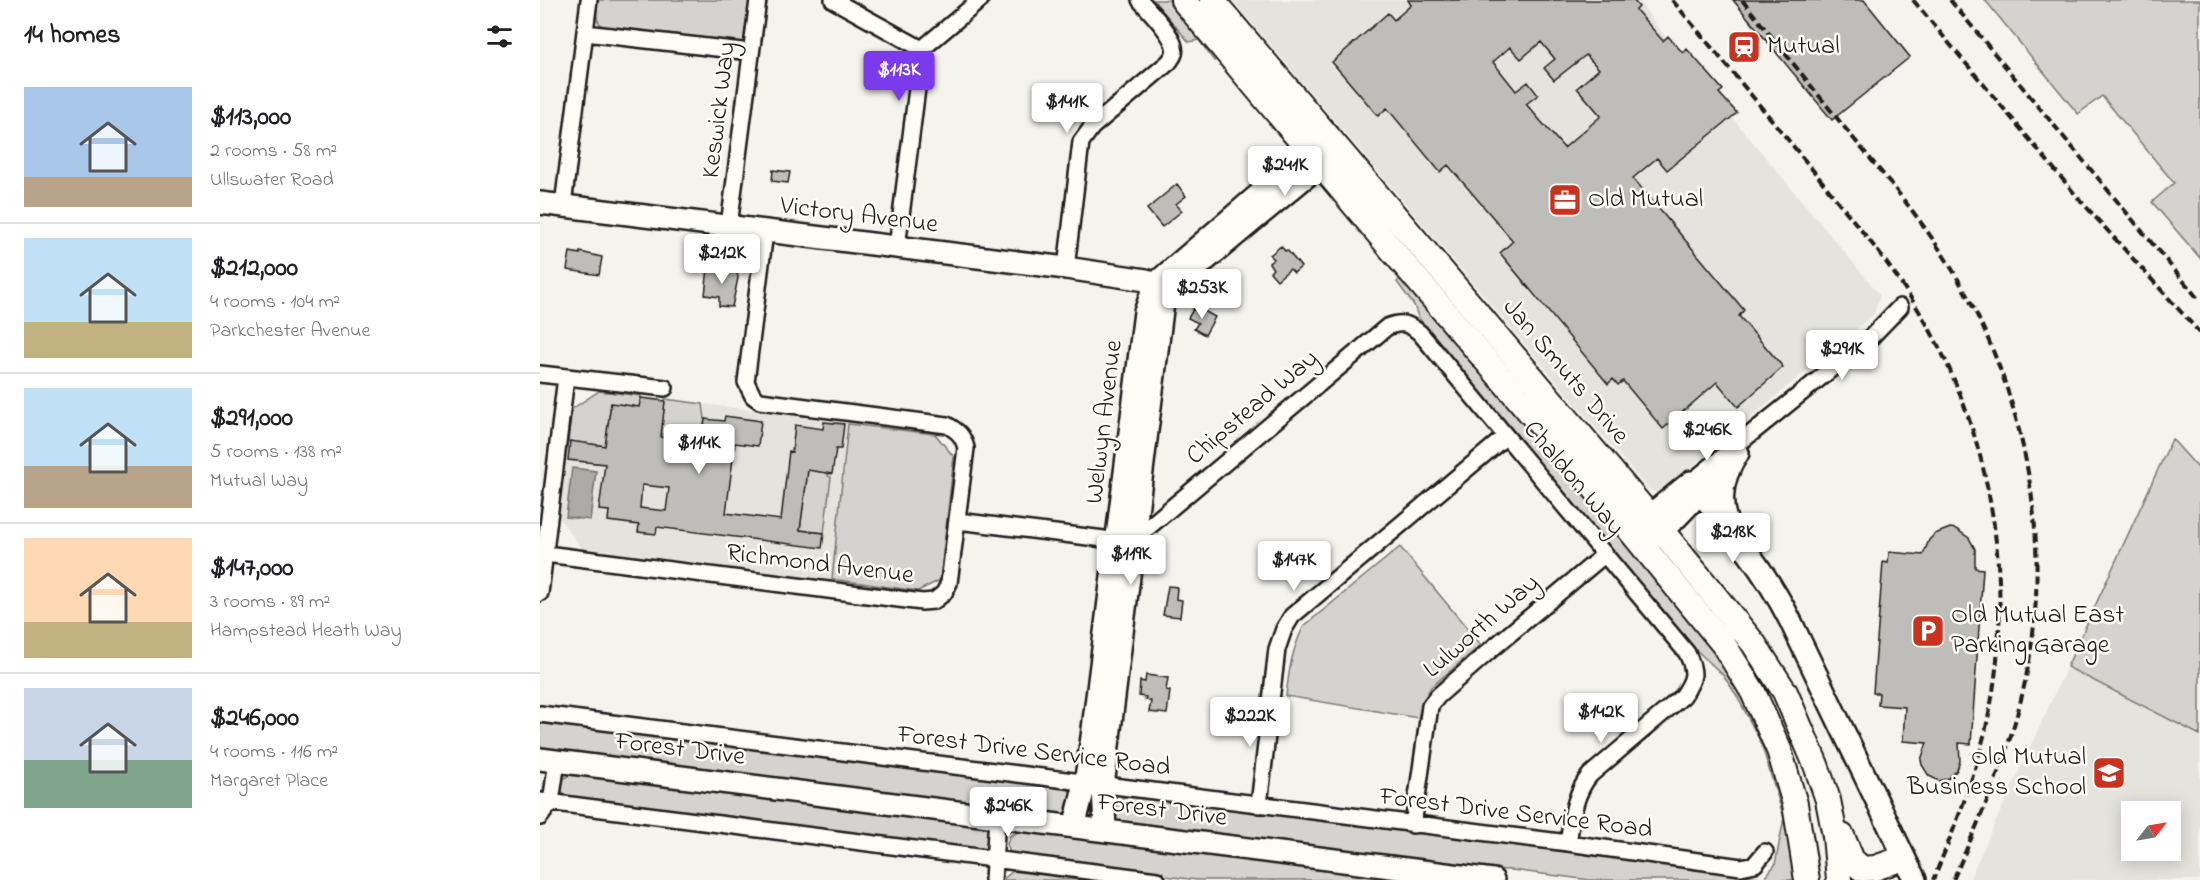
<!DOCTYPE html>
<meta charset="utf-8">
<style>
body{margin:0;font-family:"Indie Flower",sans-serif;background:#f2f2f2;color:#202124;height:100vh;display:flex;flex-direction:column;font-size:22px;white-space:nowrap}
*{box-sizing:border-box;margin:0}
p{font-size:20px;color:#757577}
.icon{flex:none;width:33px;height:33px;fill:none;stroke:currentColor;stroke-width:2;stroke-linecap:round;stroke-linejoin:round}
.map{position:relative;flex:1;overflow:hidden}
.drawer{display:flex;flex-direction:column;background:#fff;width:540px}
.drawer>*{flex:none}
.needle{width:39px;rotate:59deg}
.controls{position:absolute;left:1581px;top:801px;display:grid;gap:12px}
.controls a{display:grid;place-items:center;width:60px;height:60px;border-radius:0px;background:#fff;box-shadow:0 3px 15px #0003;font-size:30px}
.price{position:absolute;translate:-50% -51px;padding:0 14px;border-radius:6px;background:#fff;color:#222;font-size:20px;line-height:39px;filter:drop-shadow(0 2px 3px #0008)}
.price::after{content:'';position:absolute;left:50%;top:36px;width:18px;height:14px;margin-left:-9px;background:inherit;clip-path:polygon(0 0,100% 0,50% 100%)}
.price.on{background:#7c3aed;color:#fff}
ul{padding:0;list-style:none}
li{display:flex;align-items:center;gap:18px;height:150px;padding:0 24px}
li+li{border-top:2px solid #e0e0e0}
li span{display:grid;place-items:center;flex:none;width:168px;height:120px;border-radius:0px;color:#555}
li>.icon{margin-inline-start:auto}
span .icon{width:72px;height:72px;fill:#fffc;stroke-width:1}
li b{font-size:26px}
h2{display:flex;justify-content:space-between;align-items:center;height:72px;padding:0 24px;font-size:26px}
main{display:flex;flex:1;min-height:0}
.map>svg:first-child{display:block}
.built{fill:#e4e3de;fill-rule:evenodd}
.green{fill:#d4d3cf;stroke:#787876;stroke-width:1.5}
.water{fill:#abaaa6;stroke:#72716f;stroke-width:1.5}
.building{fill:#bebdba;stroke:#1c1c1c;stroke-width:1.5;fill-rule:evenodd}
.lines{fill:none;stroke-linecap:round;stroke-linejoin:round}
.street-casing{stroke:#1c1c1c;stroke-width:20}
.secondary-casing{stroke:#1c1c1c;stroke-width:26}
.primary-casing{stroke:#1c1c1c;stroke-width:28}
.street{stroke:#fdfcf7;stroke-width:15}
.secondary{stroke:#fdfcf7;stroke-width:21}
.primary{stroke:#fdfcf7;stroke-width:24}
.rail{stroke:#1c1c1c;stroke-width:4;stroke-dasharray:9 4.5;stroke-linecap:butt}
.labels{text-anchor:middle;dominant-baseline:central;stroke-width:5;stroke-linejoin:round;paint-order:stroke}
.poi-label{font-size:26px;fill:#1c1c1c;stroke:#fdfcf7;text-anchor:start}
.street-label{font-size:26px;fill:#1c1c1c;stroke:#fdfcf7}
</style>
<main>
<section class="drawer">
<h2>14 homes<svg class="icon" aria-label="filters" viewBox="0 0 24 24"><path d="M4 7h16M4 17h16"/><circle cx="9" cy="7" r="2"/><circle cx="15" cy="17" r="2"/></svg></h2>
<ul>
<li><span style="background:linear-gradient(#a9c7e8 75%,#b9a48a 0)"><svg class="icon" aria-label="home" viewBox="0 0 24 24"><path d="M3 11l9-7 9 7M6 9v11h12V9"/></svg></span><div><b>$113,000</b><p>2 rooms · 58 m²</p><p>Ullswater Road</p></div></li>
<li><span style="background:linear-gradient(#bfe0f5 70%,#c2b280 0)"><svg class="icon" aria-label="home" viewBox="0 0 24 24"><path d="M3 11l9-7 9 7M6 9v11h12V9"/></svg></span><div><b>$212,000</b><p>4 rooms · 104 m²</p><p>Parkchester Avenue</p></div></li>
<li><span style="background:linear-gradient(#bfe0f5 65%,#b9a48a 0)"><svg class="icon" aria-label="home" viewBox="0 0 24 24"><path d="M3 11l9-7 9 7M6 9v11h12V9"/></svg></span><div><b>$291,000</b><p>5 rooms · 138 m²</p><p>Mutual Way</p></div></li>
<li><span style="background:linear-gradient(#ffd9b3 70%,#c2b280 0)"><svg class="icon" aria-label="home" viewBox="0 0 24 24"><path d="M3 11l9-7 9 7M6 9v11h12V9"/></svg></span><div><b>$147,000</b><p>3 rooms · 89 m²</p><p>Hampstead Heath Way</p></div></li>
<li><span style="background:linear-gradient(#c9d6e8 60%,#7fa58c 0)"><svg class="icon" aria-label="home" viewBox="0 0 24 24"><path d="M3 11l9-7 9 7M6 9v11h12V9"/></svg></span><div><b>$246,000</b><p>4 rooms · 116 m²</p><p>Margaret Place</p></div></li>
</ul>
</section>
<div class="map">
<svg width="1660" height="880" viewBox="0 0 1660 880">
<rect width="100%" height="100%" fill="#f4f3ee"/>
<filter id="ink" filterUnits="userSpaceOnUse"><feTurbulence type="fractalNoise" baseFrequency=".0167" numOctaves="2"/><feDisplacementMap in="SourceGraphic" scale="12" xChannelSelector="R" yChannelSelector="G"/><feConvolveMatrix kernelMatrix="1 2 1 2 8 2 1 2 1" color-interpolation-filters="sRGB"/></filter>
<g filter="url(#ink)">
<path class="built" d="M692,0H1098L1126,38L1340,295L1334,314L1124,490L1116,493L1108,489Z
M59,391L396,433L415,457L401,581L378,592L43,550L19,518L32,409Z
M1527,667L1660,735V880H1429ZM1592,812H1630V850H1592Z"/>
<path class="green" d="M58,0H217L207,44L200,46L66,30C54,21 56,13 58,0Z
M613,0H632L681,56L674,61L659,40L649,42Z
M1445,0H1660V258L1612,202L1634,183L1562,96L1538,114Z
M864,275L1179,650L1237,750L1262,880H1050L972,870L894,867L578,822L574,816L576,801L590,794L1224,878L1235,865L1244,818L1221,743L1197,696L1183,675L1154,648L1072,553L878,317L874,305L857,282Z
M59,391L101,396L99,407L71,403L68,427L75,447L28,441L32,409Z
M125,399L163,404L165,419L162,439L121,434Z
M308,424L395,434L414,457L400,580L378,591L292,579Z
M1632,439L1660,470V735L1527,667Z
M268,470L288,473V476L291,477L284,533L260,530Z
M860,547L941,645L891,687L883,701L878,718L746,696C749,670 752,649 764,626Z
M0,720L528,789L533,794L536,809L523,818L0,750Z
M34,772L448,825L451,832L450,846L446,850L438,853L27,801L21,789L23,779Z
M484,829L862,877L865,880H657L477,857L470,853L467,844L470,836Z
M477,868L572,880H462Z"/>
<path class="water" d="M32,468L56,471L50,520L26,517Z"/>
<path class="building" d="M868,0H1093L1099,7L1096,10L1123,41L1128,36L1143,53L1147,49L1183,90L1179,93L1197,113L1127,170L1117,158L1093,178L1204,310L1199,316L1243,367L1198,407L1177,382L1123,429L1083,381L1078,385L1073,379L1068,384L960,253L973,241L908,165L900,172L847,108L838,116L792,62L848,13L854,20L871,5ZM1001,42L1015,59L1004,68L1014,80L1046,55L1059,69L1037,88L1061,116L1024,148L986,104L998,95L988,82L976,91L953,62L970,47L981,59Z
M1193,0H1324L1370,57L1292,120Z
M233,170L250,172L248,183L232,181Z
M637,184L646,196L636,204L642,211L622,227L607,209Z
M741,246L745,251L747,250L761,267L754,273L750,269L737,280L730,272L733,269L729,263L734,259L730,255Z
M30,252L40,254V252L62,257L59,275L27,270Z
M171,263H176L180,270L197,271L198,278L192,307L179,306V297L165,295L168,268Z
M655,306L675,317L665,335L654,329L658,323L648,318Z
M101,398L125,401L121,437L162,443L165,419L184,421L185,416L221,421L218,446L195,443L186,513L241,520L249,451L252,452L255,425L283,429L284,422L304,424L301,449H296L292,474L268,470L260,530L284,533L282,548L117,527L116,534L98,532L99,525L68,521L69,511L59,510L65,464L28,460L30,441L65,446L71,403L99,407ZM102,485L129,488L126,511L100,508Z
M1410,528L1416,529L1429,538L1435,549V568L1443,569L1431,744L1419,743L1420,761L1417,770L1409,778L1399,781L1389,776L1382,765L1381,760L1387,743L1363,741L1365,707L1338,705L1339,693H1333L1343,562L1348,563L1349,552L1383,555L1389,540L1395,534Z
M628,586L637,587L636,599L642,600L640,617L623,615Z
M606,675L628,678L626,690L630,691L627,714L609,712L611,701L605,700L606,697L599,696L600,681L605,682Z"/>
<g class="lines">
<defs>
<path id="street" d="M293,0L382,49
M45,33L211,52
M23,205L49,0
M189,226L218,0
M357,247L382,49L440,0
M526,268L541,142L552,127L629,62C631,59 633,57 634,54C639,39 609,11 600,0
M0,374L125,388
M1151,482L1331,337L1360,307
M1160,493L1188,463
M418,521L564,539L593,540L847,327C861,321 868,323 880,333L1147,653C1156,673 1155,678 1143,696L1050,775C1034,794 1032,819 1028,843
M6,554L382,602L394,601L404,593L409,583L426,448C423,436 418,431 407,425L220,401L213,396L206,382L225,232
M0,593L26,377
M0,714L1028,843L1201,867L1215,864L1225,852
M0,801L617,880
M719,805L737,649L744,629L752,616L966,436
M0,817L11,802L17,761
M873,825L890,706L898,696L948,652L1064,555
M453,880L457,817"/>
<path id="secondary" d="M0,203L526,268L606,280L626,293
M1187,523C1178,499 1183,475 1198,453
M1098,525L1151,482C1188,526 1224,568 1250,620L1375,880
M1111,540L1137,517L1160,493
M0,759L953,880
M534,827L545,784L552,737L605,312L615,284L782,140
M565,830L563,786L623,302L627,293L638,283L793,154"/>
<path id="primary" d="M643,0L853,251L1080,518L1184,645L1213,692L1239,750L1255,804L1267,880
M672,0L1122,531L1214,644L1245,692L1276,765L1288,800L1295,836L1299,880
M1302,836L1312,860L1322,869L1335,868L1355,861"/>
</defs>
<use href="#street" class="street-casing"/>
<use href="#secondary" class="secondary-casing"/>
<use href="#primary" class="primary-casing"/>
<use href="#street" class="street"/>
<use href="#secondary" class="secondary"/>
<use href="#primary" class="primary"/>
<path class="rail" d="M1132,0C1183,61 1234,122 1284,184C1315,223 1348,261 1374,303C1454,429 1480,596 1443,740C1431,788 1412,834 1393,880
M1202,0C1235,41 1268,82 1301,123C1334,164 1369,203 1398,247C1484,376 1518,540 1483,691C1468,757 1440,818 1413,880
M1373,0L1540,200L1660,333
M1410,0L1660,301"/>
</g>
</g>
<defs>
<symbol id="station-square" viewBox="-11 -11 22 22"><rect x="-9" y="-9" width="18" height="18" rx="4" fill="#c8321e" stroke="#fdfcf7"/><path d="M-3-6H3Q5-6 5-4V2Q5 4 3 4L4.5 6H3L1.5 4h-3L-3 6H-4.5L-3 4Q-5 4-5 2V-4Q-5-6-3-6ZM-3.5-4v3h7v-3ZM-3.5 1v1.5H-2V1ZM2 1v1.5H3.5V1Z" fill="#fff"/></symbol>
<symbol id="office-square" viewBox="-11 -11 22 22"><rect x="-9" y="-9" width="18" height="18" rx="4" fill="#c8321e" stroke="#fdfcf7"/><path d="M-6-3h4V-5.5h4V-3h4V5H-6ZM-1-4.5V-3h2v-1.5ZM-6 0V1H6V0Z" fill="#fff"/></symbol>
<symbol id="parking-square" viewBox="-11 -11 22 22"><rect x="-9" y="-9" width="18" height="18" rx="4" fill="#c8321e" stroke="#fdfcf7"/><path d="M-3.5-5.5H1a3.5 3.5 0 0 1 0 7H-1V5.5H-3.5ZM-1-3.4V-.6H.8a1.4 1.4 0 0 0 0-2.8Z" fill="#fff"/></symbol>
<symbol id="university-square" viewBox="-11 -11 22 22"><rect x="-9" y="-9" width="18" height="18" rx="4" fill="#c8321e" stroke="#fdfcf7"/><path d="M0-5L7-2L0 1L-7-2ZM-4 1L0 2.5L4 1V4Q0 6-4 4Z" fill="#fff"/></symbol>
</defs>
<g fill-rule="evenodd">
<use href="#station-square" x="1185" y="28" width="38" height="38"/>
<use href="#office-square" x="1006" y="181" width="38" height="38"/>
<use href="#parking-square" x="1369" y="612" width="38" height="38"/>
<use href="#university-square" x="1550" y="754" width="38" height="38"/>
</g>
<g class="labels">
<g class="poi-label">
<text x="1227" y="47">Mutual</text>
<text x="1048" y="200">Old Mutual</text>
<text x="1411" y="616">Old Mutual East<tspan x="1411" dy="30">Parking Garage</tspan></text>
<text x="1546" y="758" text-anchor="end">Old Mutual<tspan x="1546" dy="30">Business School</tspan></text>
</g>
<g class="street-label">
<text transform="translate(180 110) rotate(-83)">Keswick Way</text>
<text transform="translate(319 216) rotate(7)">Victory Avenue</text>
<text transform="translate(1025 372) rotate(50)">Jan Smuts Drive</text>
<text transform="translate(713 408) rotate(-40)">Chipstead Way</text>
<text transform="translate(565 422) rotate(-83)">Welwyn Avenue</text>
<text transform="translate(1033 479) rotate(50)">Chaldon Way</text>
<text transform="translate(280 565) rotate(7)">Richmond Avenue</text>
<text transform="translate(942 627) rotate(-41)">Lulworth Way</text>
<text transform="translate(140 750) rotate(7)">Forest Drive</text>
<text transform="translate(494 752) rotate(7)">Forest Drive Service Road</text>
<text transform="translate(622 811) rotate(7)">Forest Drive</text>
<text transform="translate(976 814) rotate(7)">Forest Drive Service Road</text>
</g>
</g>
</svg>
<div class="controls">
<a><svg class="needle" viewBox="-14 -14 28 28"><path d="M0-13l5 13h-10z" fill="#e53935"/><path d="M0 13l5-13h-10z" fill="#757577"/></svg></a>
</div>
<b class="price on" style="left:359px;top:102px">$113K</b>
<b class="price" style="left:527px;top:134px">$141K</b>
<b class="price" style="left:745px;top:197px">$241K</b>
<b class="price" style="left:182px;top:285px">$212K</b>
<b class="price" style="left:662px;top:320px">$253K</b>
<b class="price" style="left:1302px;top:381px">$291K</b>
<b class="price" style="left:1167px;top:462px">$246K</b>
<b class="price" style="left:159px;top:475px">$114K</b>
<b class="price" style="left:1193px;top:564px">$218K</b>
<b class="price" style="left:591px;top:586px">$119K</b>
<b class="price" style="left:754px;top:592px">$147K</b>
<b class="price" style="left:1061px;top:744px">$142K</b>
<b class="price" style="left:710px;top:748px">$222K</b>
<b class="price" style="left:468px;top:838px">$246K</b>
</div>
</main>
